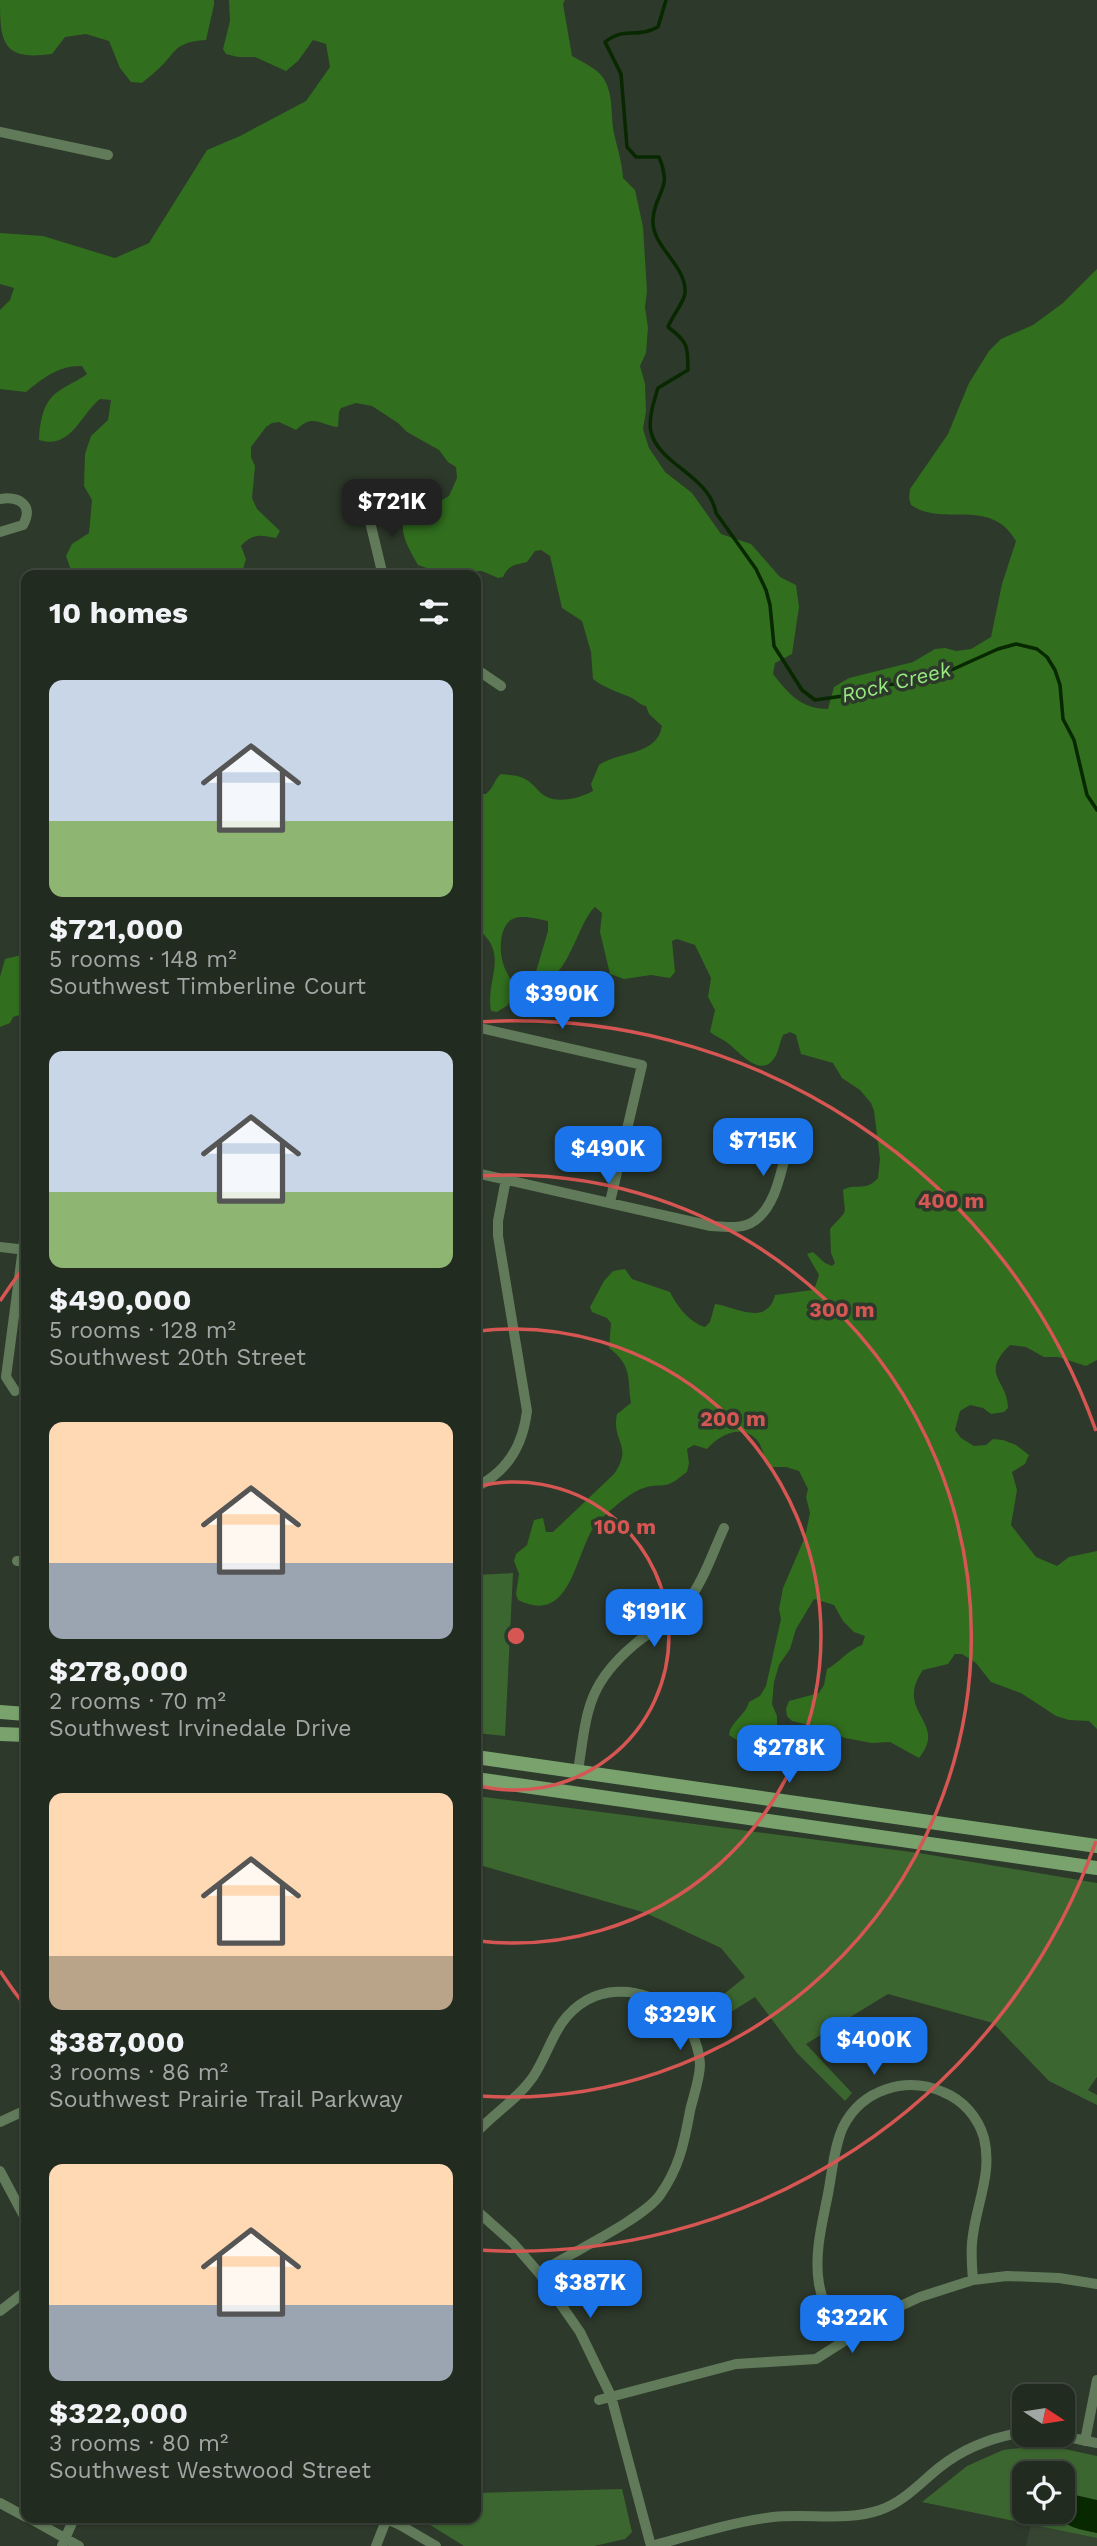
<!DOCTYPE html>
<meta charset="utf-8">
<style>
body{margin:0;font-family:"Work Sans",sans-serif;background:#2e372d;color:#f1f3f6;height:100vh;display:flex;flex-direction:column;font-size:26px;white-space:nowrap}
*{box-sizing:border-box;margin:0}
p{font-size:23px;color:#a2a7a5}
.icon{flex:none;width:38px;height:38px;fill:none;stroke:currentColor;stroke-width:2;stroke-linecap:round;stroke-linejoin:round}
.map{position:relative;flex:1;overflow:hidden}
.side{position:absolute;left:21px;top:570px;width:460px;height:1953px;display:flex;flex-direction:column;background:#222b20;border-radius:14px;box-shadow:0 2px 5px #0004,0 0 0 2px #3f473e}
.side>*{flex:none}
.needle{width:46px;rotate:102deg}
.controls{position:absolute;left:1012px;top:2384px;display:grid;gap:14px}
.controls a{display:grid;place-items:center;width:63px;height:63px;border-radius:14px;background:#222b20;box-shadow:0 2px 5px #0004,0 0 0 2px #3f473e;font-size:35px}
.price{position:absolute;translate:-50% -60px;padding:0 16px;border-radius:14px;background:#1a73e8;color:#fff;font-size:23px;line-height:46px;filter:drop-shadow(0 2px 4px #0008)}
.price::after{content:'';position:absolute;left:50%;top:42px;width:21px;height:16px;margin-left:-10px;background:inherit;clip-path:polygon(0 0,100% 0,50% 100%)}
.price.active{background:#222;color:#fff}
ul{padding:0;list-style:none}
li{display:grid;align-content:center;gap:14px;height:371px;padding:0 28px}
li span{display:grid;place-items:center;height:217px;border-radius:14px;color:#555}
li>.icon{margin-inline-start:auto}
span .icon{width:126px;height:126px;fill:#fffc;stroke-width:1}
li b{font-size:30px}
h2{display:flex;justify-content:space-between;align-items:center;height:84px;padding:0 28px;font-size:30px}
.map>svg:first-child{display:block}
.built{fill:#354531}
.green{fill:#3c662f;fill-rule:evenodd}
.forest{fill:#316e1e}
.water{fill:#082800}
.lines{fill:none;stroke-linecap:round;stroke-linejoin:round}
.stream{stroke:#082800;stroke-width:3.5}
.minor{stroke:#617b5a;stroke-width:10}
.secondary{stroke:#79a26d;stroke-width:14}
.ring{fill:none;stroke:#d65653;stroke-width:3.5}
.labels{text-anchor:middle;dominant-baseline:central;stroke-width:7;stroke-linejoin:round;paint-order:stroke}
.water-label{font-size:21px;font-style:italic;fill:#97e981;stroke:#2d392a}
.centre{fill:#d65653;stroke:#2d392a;stroke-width:3.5}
.ring-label{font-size:21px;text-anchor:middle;font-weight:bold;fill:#d65653;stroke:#2d392a;stroke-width:7;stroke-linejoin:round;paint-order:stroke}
</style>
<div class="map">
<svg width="1097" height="2546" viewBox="0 0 1097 2546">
<rect width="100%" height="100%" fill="#2d392a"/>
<path class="built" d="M1031,2524L1097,2538V2546H1026Z"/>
<path class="green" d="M513,1573L505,1736L476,1733V1575Z
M476,1796L919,1853L1097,1883V2077L1088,2090L1097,2095V2105L1049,2081L993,2023L888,1994L806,2044L852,2093L845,2101L797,2053L755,1997L704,2029L692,2013L698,2007H708L745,1977L721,1948L646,1913L476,1864Z
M1046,2445L1097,2456V2538L922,2502L967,2466L1003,2450ZM1024,2473H1062V2511H1024Z
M622,2489L632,2532L625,2539L594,2546H464L419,2518H476V2493Z"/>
<path class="forest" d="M0,0H214V5L206,40C171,42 176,55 155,72C151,76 146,79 142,83L131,82L120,68L109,41L86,34L65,37L52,54C2,61 0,42 0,0Z
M229,0H565L563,4L572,56C582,62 597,68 604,79C613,94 611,112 613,128C616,145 622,160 623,178L635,190L643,227L647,291L645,307L648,328L646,353L640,366L645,384L646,411L643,429L649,448L665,472L692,493L721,534L751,544L780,577L796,585L799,607L792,654L775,663L773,674C788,693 801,709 828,709L834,687L849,678L913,662L935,649L945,648L956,651L971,649L991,637L1002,584L1016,541C990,496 945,528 911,505L909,498L910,489L948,434L969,383L989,351L1001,339L1033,325L1063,303L1097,269V1360L1086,1366L1058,1357H1044L1026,1347L1010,1345C979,1375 1008,1380 1008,1408L1004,1412L991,1414L983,1408L970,1405L960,1411L955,1430L961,1438L974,1446L986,1445L993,1439L1003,1440L1016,1445L1029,1455L1025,1464L1012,1472L1017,1490L1011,1525L1036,1557L1057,1566L1069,1557L1097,1551V1729L1089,1721L1069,1720L1056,1716L1021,1693L991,1682L976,1663L962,1654H955L948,1664L923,1670C893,1713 949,1721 919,1758L890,1742L872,1743L845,1738L825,1729L792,1721L787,1716L786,1709L789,1701L819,1693L824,1685L827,1669C840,1662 848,1650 862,1645L865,1636L854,1632L843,1621L834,1605L814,1599L796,1629L790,1649L779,1665L774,1682L772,1704L777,1716V1733C764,1751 744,1746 729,1735C731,1721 746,1715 749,1702L760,1696L766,1686L781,1619L779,1609L783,1588L805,1537L810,1513L806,1497L808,1489L799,1471L786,1467H769C764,1459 763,1447 757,1440C742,1423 719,1435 707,1449L694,1445L687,1449L689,1463L687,1472C681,1476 675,1482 669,1484C664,1486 658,1485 652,1486C642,1487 632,1493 623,1500C615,1506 597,1521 592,1530C574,1561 569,1625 518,1600L516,1594L519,1574L514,1561L516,1554L527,1545L534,1520L543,1518L546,1532H553L614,1474C634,1445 611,1442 617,1414L631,1403C627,1378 633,1366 609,1348L611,1323L607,1318L592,1312L590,1307L604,1281L613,1271L625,1269L632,1279L670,1292C677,1306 689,1322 705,1327L710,1322L715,1304C735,1307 767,1327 775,1295L812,1290L815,1287L819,1275L807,1254L813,1252L825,1263L832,1266L835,1263L831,1253L830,1229C849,1207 845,1219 843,1190C854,1182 865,1193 878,1178L880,1159L874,1111L871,1103L860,1090L842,1078L833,1063L801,1054L796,1035L790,1032L783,1035C779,1043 779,1054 772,1061C759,1076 739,1052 729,1044C723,1039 716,1037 710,1032L715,1010L708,997L711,978L695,945L677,939L672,941L675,972L670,978L651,975L624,979L610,974L600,932L602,913L595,907C577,923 567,986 537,981L535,975L548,931V921C539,919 524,915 515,918C499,923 499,951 503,963C505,972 512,979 514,988L508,1005L497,1012L491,1011C485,979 511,953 476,928V784L483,794H486C494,788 494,779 501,774C509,775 517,775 523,778C533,782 537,791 545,796C559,804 580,798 593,791L591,784L599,765C619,751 657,756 662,726L649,714L646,706C638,704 637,700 630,697C617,692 605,688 593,679L591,652L582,621L562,608L550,556L541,550L535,551L527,562C516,565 509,564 503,577L498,578L482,571H474L461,576H440L435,571L418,565C407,546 390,518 418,508C429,504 439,503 449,496L457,478L456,467L448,462L439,450L407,432L398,423L372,406L356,403L341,408L339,412L338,427C319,425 313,413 296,430L279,422L272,423L266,427L251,447V457L255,466L252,498L257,509L280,531L276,538C261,535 252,533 241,546L246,559L241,576H73L66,556L72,544L89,533L92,500L84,486L85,454L91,436L108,420L111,400L100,399C80,415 71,450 39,440C39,432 40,425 42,417C49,389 66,389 87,374L82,366C59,365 43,378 26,392L0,389V310L10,300L14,288L0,284V233L43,236L115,258L149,243L207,150L240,136L306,101L330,67L326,44L313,40L298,61L286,71L255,57H238L226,54L223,49L230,21Z
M26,954V1013L13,1017L10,1023L0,1027V977L5,959Z"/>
<path class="water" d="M1075,2495L1097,2500V2533C1080,2529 1066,2529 1058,2513L1062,2511V2499Z"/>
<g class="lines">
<path class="stream" d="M666,0L658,27C636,39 625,26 605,42L621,74L627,147L636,157H659C673,191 655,191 653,219C651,247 687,265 685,293C684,303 672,316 668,327C688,342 688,346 688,370L658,388C654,401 648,419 651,432C659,465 709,475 716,513L756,569L766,590L770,605L774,646L802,690L815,700L843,696L877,685L900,684L938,676L998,649L1016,644L1037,649L1047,657L1055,670L1060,685L1063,719L1074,740L1087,795L1097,810"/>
<path class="minor" d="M0,132L108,155
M0,499C19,496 34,505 23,525L0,532
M367,509L383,576
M476,669L501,686
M476,1027L642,1065L610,1202
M476,1173L711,1226C724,1227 739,1229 751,1223C778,1208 782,1164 790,1137
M0,1247L26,1250
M15,1391L6,1377L26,1225
M476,1487C507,1472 523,1445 527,1411L498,1236V1221L506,1179
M17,1561L26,1562
M578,1771C587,1713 586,1685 635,1644C651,1630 672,1623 685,1605C703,1583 712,1554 724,1528
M0,2122L26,2110
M476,2133C494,2113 518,2099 533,2077C552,2048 554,2019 587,2000C605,1990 629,1989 649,1997C678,2008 698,2032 700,2064C700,2079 693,2097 690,2111C684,2144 679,2168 660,2195C642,2220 568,2254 539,2273
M0,2171L26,2220
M476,2210L513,2243L539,2273L580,2332L611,2396L651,2546
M0,2311L26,2291
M845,2341C834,2323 823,2306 819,2284C814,2254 822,2224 828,2194C832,2173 834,2147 843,2127C862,2089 906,2076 943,2092C963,2100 978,2117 984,2138C993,2175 975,2206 972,2243C971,2255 972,2268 973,2280
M599,2400L736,2364L816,2359L896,2308L920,2297L973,2280L1007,2276L1059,2278L1097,2284
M1053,2434L1097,2443
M1085,2441L1097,2380
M0,2503L26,2517
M29,2518L79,2546
M384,2518L400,2525L436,2546
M62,2546L74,2518
M376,2546L387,2518
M652,2546C692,2535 732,2522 773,2517C809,2513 845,2522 880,2510C904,2502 921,2482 940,2467C965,2447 993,2437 1024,2432"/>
<path class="secondary" d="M0,1712L26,1714
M0,1734L26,1735
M476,1757L1097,1846
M476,1779L1097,1868"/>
</g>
<g class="ring">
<path d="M476 1487A154 154 0 1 1 476 1785"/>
<path d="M479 1331A307 307 0 1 1 479 1941"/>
<path d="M480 1176A461 461 0 1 1 480 2096"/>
<path d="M1096 1841A615 615 0 0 1 478 2250M25 2006A615 615 0 0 1 0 1971M0 1301A615 615 0 0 1 25 1266M478 1022A615 615 0 0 1 1096 1431"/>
</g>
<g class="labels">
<g class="water-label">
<text transform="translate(896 682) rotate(-14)">Rock Creek</text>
</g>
</g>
<circle cx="516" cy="1636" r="10" class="centre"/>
<g class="ring-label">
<text x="951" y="1208">400 m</text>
<text x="842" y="1317">300 m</text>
<text x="733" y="1426">200 m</text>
<text x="625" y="1534">100 m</text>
</g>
</svg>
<div class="controls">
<a><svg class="needle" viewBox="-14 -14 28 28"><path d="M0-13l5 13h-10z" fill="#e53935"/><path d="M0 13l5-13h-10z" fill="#a2a7a5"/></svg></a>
<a><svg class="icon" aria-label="locate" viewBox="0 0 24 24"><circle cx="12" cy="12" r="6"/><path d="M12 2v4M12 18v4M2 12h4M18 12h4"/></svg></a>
</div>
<b class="price active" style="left:392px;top:539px">$721K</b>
<b class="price" style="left:562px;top:1031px">$390K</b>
<b class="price" style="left:763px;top:1178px">$715K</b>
<b class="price" style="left:608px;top:1186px">$490K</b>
<b class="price" style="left:654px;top:1649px">$191K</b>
<b class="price" style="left:789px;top:1785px">$278K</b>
<b class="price" style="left:680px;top:2052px">$329K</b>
<b class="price" style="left:874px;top:2077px">$400K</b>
<b class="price" style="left:590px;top:2320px">$387K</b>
<b class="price" style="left:852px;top:2355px">$322K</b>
<section class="side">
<h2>10 homes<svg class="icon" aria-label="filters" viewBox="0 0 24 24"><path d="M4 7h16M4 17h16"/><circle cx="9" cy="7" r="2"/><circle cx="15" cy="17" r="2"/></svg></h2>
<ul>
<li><span style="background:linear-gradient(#c9d6e8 65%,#8fb573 0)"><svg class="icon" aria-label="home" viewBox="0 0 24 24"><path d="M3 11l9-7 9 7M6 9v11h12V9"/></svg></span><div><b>$721,000</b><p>5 rooms · 148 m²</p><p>Southwest Timberline Court</p></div></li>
<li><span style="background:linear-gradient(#c9d6e8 65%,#8fb573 0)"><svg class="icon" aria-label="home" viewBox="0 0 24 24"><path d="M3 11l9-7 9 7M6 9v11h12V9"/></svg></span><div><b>$490,000</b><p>5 rooms · 128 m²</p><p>Southwest 20th Street</p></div></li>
<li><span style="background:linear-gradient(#ffd9b3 65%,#9aa5b1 0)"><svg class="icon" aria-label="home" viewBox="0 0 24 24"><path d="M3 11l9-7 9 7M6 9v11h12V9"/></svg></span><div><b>$278,000</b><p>2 rooms · 70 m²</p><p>Southwest Irvinedale Drive</p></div></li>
<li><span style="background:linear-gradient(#ffd9b3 75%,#b9a48a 0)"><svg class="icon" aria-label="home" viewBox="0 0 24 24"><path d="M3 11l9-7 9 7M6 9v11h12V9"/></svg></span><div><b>$387,000</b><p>3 rooms · 86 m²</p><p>Southwest Prairie Trail Parkway</p></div></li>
<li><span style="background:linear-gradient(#ffd9b3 65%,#9aa5b1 0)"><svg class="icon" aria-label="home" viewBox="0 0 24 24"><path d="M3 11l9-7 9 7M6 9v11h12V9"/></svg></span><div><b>$322,000</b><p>3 rooms · 80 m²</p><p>Southwest Westwood Street</p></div></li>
</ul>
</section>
</div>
